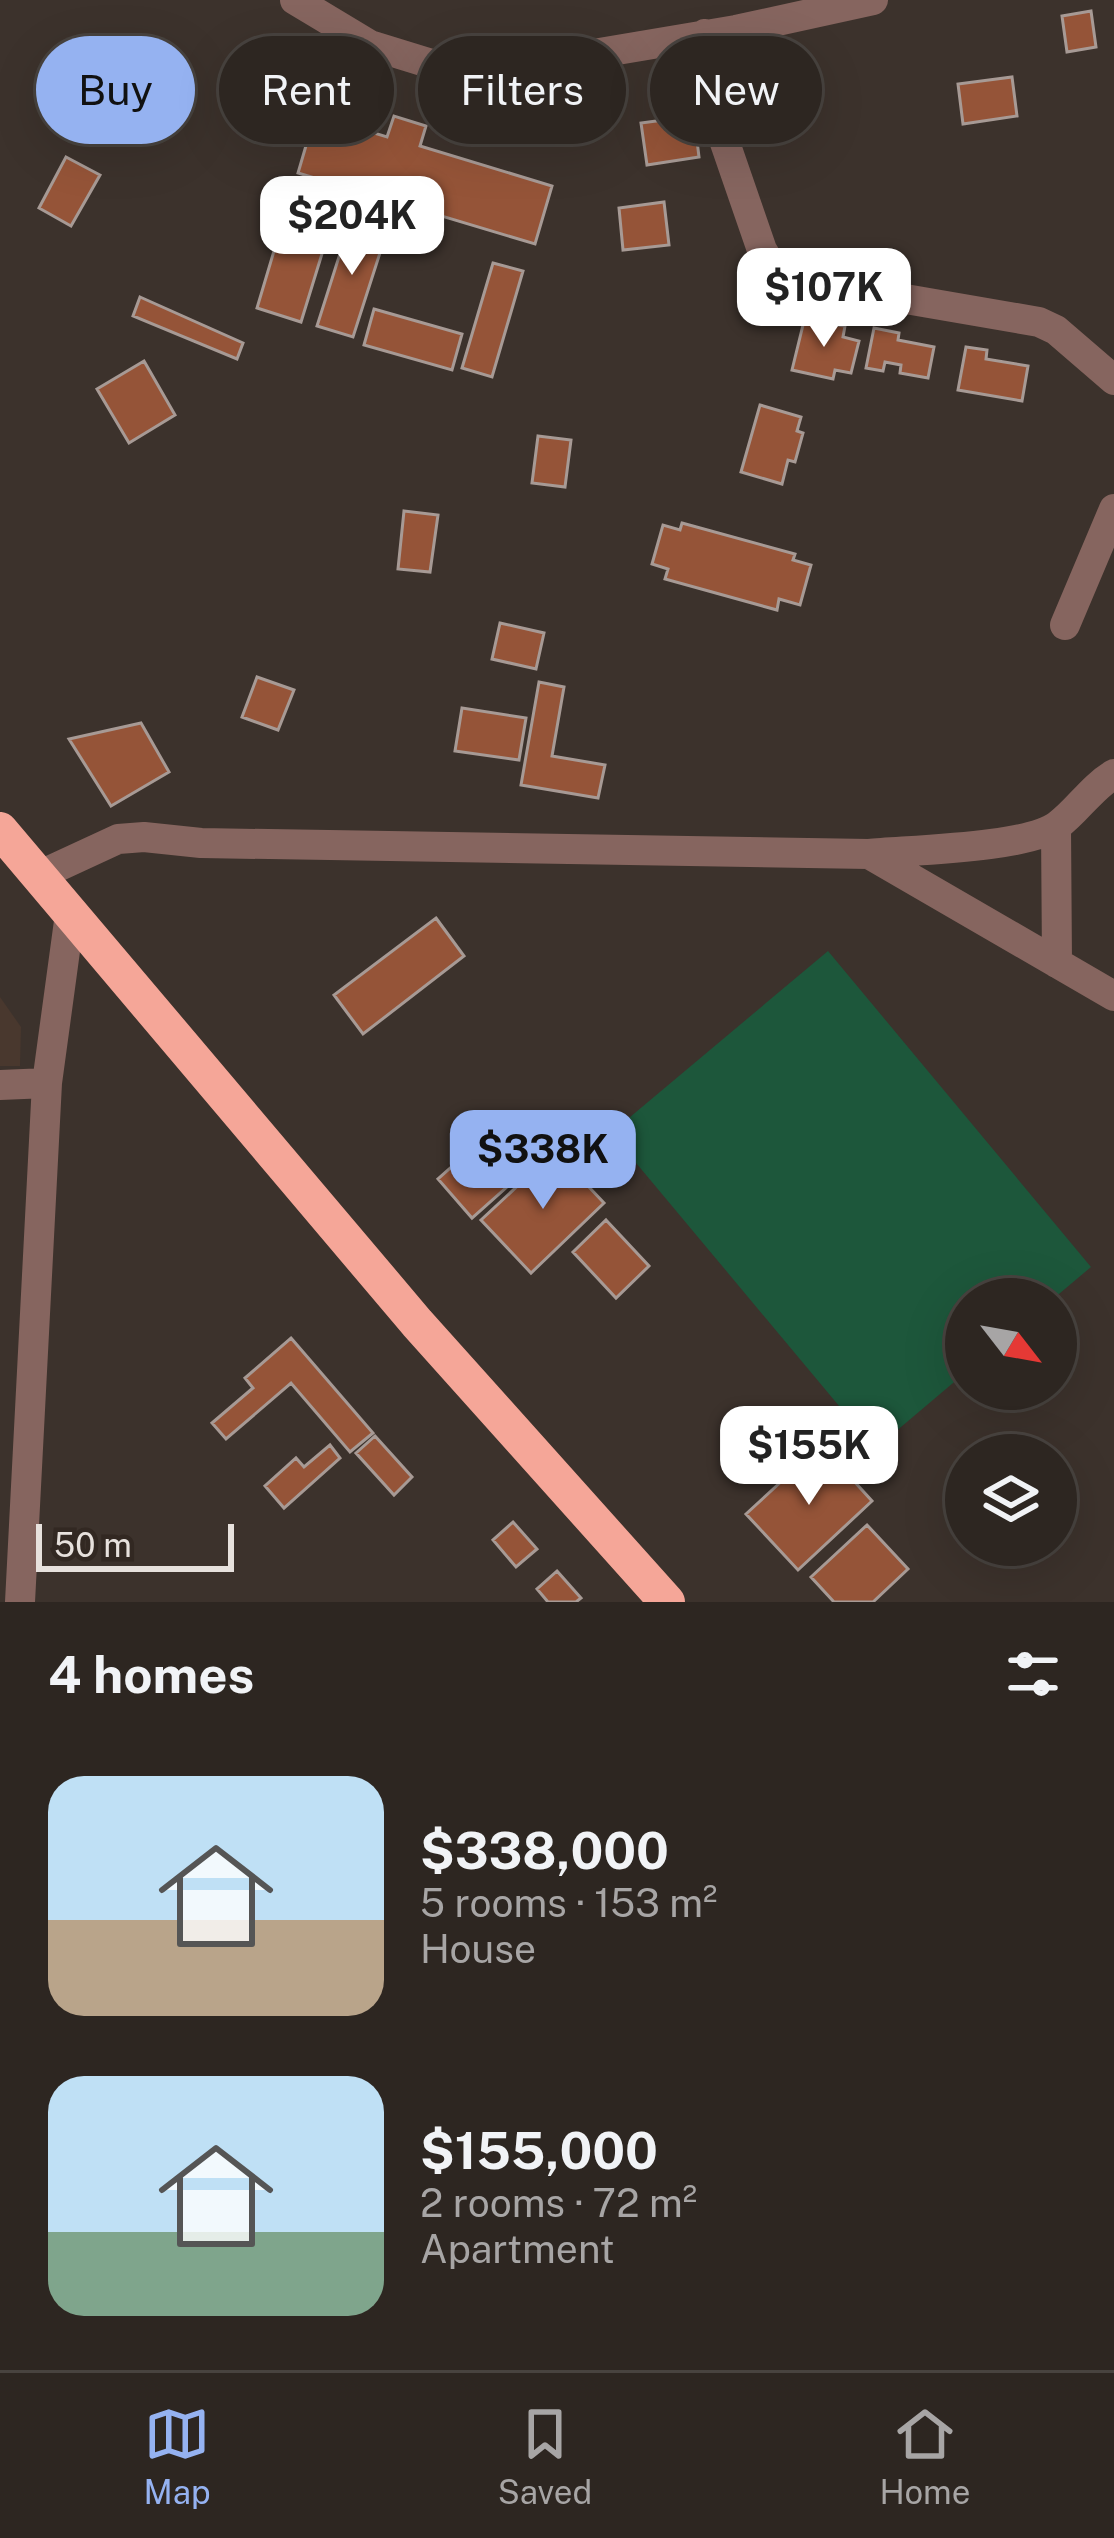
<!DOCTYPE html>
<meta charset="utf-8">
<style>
body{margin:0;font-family:"Public Sans",sans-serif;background:#352e2a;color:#f1f3f6;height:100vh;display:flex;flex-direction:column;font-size:45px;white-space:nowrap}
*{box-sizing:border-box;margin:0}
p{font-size:39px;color:#a7a5a5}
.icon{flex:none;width:66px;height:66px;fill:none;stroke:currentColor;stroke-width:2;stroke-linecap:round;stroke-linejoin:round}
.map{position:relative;height:1602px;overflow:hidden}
.side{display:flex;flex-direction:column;background:#2d2621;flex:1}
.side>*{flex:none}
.guide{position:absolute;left:36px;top:36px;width:1044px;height:108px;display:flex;gap:24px}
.needle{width:78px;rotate:121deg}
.buttons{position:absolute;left:945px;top:1278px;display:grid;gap:24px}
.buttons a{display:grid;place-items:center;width:132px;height:132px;border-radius:50%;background:#2d2621;box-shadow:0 12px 48px #0002,0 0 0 3px #48433f;font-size:60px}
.scale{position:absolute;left:36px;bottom:30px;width:198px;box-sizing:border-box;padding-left:12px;border:6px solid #e7e1dd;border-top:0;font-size:33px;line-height:42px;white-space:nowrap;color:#e7e1dd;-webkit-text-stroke:9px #322822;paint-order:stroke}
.price{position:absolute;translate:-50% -102px;padding:0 27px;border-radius:24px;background:#fff;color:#222;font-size:39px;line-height:78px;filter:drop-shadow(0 3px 6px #0008)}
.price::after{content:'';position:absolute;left:50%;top:72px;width:36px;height:27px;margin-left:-18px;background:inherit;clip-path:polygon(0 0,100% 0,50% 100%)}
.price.selected{background:#95b2f1;color:#111}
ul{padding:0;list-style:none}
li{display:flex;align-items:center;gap:36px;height:300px;padding:0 48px}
li span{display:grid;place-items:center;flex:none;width:336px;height:240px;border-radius:36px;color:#555}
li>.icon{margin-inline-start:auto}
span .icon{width:144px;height:144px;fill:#fffc;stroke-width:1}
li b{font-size:51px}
h2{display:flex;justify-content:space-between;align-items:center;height:144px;padding:0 48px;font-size:51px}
.chip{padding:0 42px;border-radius:54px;background:#2d2621;box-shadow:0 12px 48px #0002,0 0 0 3px #48433f;font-size:42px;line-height:108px}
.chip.selected{background:#95b2f1;color:#111}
.tab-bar{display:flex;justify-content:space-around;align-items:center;height:168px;border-top:3px solid #48433f;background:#2d2621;font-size:33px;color:#a7a5a5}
.tab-bar a{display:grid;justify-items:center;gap:6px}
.tab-bar .selected{color:#95b2f1}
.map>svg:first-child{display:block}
.medical{fill:#49382e}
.green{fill:#1d573b}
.building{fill:#955438;stroke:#a79a95;stroke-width:3}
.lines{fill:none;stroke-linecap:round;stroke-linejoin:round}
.minor{stroke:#86655f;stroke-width:30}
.highway{stroke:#f5a698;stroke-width:36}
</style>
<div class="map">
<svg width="1114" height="1602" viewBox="0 0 1114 1602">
<rect width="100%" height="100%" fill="#3c322c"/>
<path class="medical" d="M0,997L21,1027L20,1066H0Z"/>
<path class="green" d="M828,951L1091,1267L1053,1299H966V1372L875,1449L611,1133Z"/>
<path class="building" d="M1091,11L1096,47L1067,52L1062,16Z
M1012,77L1017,116L963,124L958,84Z
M315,115L387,137L394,116L426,126L420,146L552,186L535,244L298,173Z
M694,116L699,157L647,165L641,123Z
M66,157L100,175L71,226L39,208Z
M664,202L669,245L623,250L619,208Z
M288,204L333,218L301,322L257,308Z
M351,219L387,231L353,337L317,326Z
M493,263L523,271L492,377L462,368Z
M140,297L243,343L237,359L133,316Z
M374,309L462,334L452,370L364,345Z
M804,321L845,326L843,337L859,341L851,373L835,370L833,379L792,370Z
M874,328L899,333L898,340L934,347L928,378L900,373L901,365L885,362L883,371L866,368Z
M966,347L987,350L986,359L1028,366L1022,401L958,390Z
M144,361L175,415L129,443L97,389Z
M760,405L801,417L797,431L803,433L795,462L788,460L782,484L741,472Z
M538,436L571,440L565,487L532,483Z
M404,511L438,515L430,572L398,569Z
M682,523L795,554L793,560L811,565L800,605L779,599L777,610L665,579L668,569L652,564L663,525L680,530Z
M500,623L544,633L536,669L492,659Z
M257,677L294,690L278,730L242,717Z
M539,682L564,687L552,756L605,765L598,798L521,785Z
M462,708L526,718L519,760L455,751Z
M141,723L169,772L111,806L69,739Z
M436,918L464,956L363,1034L334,995Z
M518,1117L544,1146L533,1157L536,1161L472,1218L438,1179L502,1122L507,1127Z
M555,1151L604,1203L531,1273L481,1220Z
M606,1220L649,1266L616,1298L573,1252Z
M291,1338L373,1433L350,1452L291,1383L226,1439L212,1423L253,1388L245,1378Z
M375,1436L412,1477L394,1495L356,1453Z
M330,1445L340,1458L284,1508L265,1486L296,1458L304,1467Z
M821,1445L872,1501L798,1570L746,1514Z
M513,1522L537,1549L516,1567L493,1540Z
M867,1525L908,1569L873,1602H834L811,1577Z
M557,1571L581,1598L576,1602H548L537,1589Z"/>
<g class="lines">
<path class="minor" d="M295,0L370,45L448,69L540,63L736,30L873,0
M705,34L713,108L762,250L778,277L1039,322L1056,330L1114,380
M1065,625L1114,509
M1056,828L1057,963
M869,854L1114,996
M38,876L118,839L144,837L201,843L869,854C910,850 1029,848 1058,825C1078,810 1091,788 1114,774
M0,1085L47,1083
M20,1602L47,1083L70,914"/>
<path class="highway" d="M0,830L417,1323L667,1602"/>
</g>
</svg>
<div class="buttons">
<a><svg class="needle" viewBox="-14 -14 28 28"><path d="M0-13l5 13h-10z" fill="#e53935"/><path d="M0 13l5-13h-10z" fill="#a7a5a5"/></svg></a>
<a><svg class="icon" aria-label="layers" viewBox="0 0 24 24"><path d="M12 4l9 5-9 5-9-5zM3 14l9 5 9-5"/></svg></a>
</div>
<div class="scale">50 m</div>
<b class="price" style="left:352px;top:278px">$204K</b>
<b class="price" style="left:824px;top:350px">$107K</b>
<b class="price selected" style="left:543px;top:1212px">$338K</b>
<b class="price" style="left:809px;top:1508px">$155K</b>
<div class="guide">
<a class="chip selected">Buy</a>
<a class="chip">Rent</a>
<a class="chip">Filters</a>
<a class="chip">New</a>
</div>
</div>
<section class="side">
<h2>4 homes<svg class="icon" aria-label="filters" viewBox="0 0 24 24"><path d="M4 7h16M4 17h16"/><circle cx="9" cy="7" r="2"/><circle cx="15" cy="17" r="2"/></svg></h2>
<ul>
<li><span style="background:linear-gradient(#bfe0f5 60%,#b9a48a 0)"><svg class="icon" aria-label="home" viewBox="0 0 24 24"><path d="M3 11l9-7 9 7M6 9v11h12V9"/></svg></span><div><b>$338,000</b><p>5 rooms · 153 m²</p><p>House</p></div></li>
<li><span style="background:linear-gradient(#bfe0f5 65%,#7fa58c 0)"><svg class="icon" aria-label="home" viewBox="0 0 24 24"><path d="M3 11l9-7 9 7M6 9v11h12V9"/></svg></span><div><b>$155,000</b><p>2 rooms · 72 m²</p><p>Apartment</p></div></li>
</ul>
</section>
<nav class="tab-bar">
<a class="selected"><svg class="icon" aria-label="map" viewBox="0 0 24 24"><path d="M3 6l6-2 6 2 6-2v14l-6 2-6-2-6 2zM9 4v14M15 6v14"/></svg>Map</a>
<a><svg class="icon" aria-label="saved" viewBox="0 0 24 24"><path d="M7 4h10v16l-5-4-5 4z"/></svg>Saved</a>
<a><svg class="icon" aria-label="home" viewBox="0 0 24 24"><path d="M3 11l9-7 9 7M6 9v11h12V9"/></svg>Home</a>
</nav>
